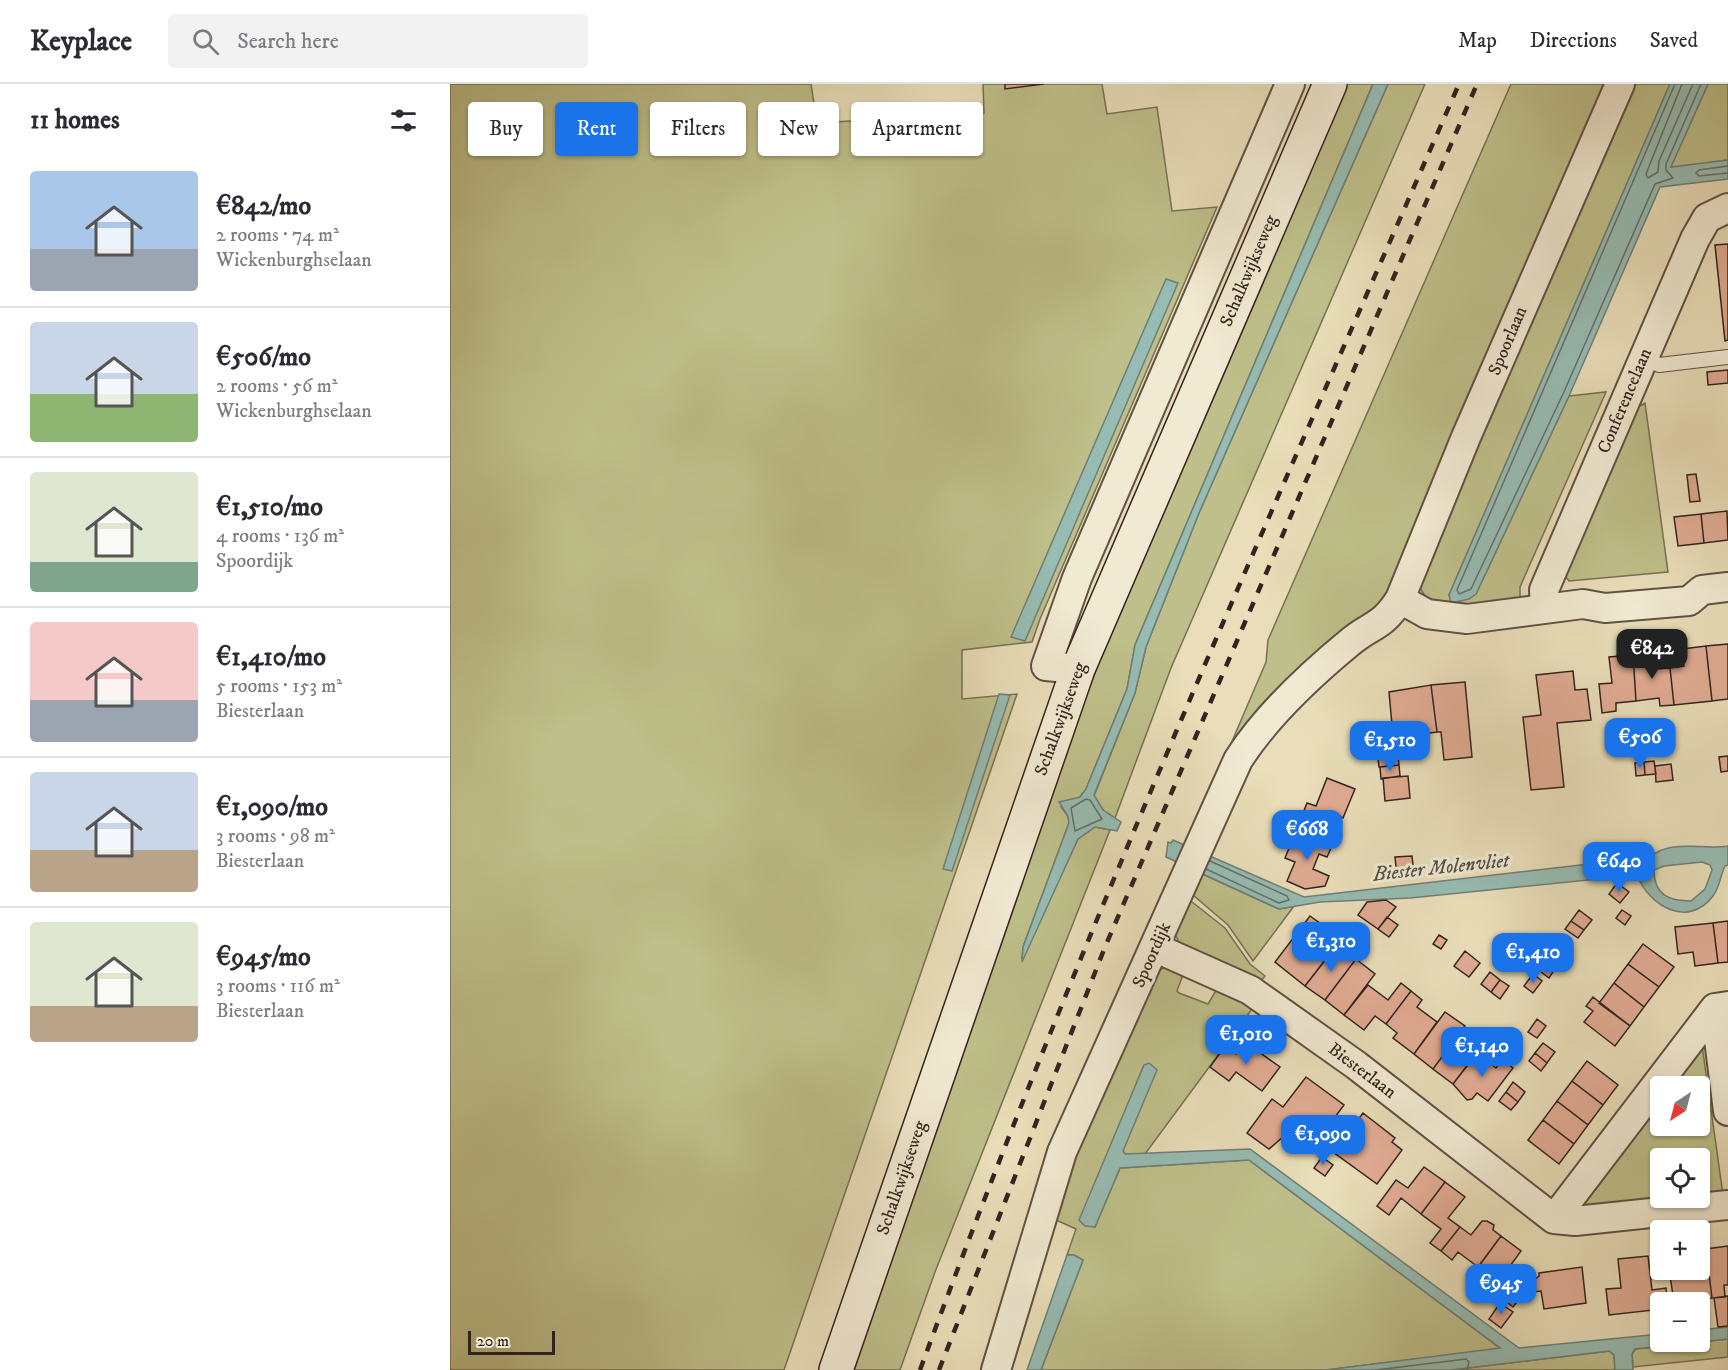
<!DOCTYPE html>
<meta charset="utf-8">
<style>
body{margin:0;font-family:"IM FELL DW Pica",serif;background:#f2f2f3;color:#2b2b33;height:100vh;display:flex;flex-direction:column;font-size:22px;white-space:nowrap}
*{box-sizing:border-box;margin:0}
p{font-size:20px;color:#7c7c81}
.icon{flex:none;width:33px;height:33px;fill:none;stroke:currentColor;stroke-width:2;stroke-linecap:round;stroke-linejoin:round}
.map{position:relative;flex:1;overflow:hidden}
.details{display:flex;flex-direction:column;background:#fff;width:450px}
.details>*{flex:none}
.hud{position:absolute;left:18px;top:18px;width:570px;height:54px;display:flex;gap:12px}
.needle{width:39px;rotate:216deg}
.buttons{position:absolute;left:1200px;top:992px;display:grid;gap:12px}
.buttons a{display:grid;place-items:center;width:60px;height:60px;border-radius:6px;background:#fff;box-shadow:0 2px 4px #0004;font-size:30px}
.scale{position:absolute;left:18px;bottom:15px;width:87px;box-sizing:border-box;padding-left:6px;border:3px solid #33231e;border-top:0;font-size:16px;line-height:21px;white-space:nowrap;color:#33231e;-webkit-text-stroke:4px #f1ead2;paint-order:stroke}
.price{position:absolute;translate:-50% -51px;padding:0 14px;border-radius:12px;background:#1a73e8;color:#fff;font-size:20px;line-height:39px;filter:drop-shadow(0 2px 3px #0008)}
.price::after{content:'';position:absolute;left:50%;top:36px;width:18px;height:14px;margin-left:-9px;background:inherit;clip-path:polygon(0 0,100% 0,50% 100%)}
.price.selected{background:#222;color:#fff}
ul{padding:0;list-style:none}
li{display:flex;align-items:center;gap:18px;height:150px;padding:0 30px}
li+li{border-top:2px solid #e1e1e2}
li span{display:grid;place-items:center;flex:none;width:168px;height:120px;border-radius:6px;color:#555}
li>.icon{margin-inline-start:auto}
span .icon{width:72px;height:72px;fill:#fffc;stroke-width:1}
li b{font-size:26px}
h2{display:flex;justify-content:space-between;align-items:center;height:72px;padding:0 30px;font-size:26px}
.pill{padding:0 21px;border-radius:6px;background:#fff;box-shadow:0 2px 4px #0004;font-size:21px;line-height:54px}
.pill.selected{background:#1a73e8;color:#fff}
header{display:flex;align-items:center;gap:36px;box-sizing:border-box;height:84px;padding:0 30px;background:#fff;border-bottom:2px solid #e1e1e2}
header strong{font-size:28px}
nav{display:flex;gap:33px;margin-inline-start:auto;font-size:21px}
.search{width:420px;height:54px;background:#f2f2f3;display:flex;align-items:center;gap:15px;box-sizing:border-box;padding:0 21px;border-radius:6px;color:#7c7c81;font-size:22px}
main{display:flex;flex:1;min-height:0}
.map>svg:first-child{display:block}
.green{fill:#bebf8a;stroke:#787154;stroke-width:1.5;fill-rule:evenodd}
.water{fill:#97bcb3;stroke:#6f7f77;stroke-width:1.5;fill-rule:evenodd}
.lines{fill:none;stroke-linecap:round;stroke-linejoin:round}
.shore{stroke:#657068;stroke-width:1.5}
.building{fill:#e0ab93;stroke:#33231e;stroke-width:1.5}
.lane-casing{stroke:#605245;stroke-width:16}
.street-casing{stroke:#605245;stroke-width:32}
.secondary-casing{stroke:#33231e;stroke-width:36}
.lane{stroke:#f1ead2;stroke-width:14}
.street{stroke:#f1ead2;stroke-width:28}
.secondary{stroke:#f1ead2;stroke-width:33}
.rail{stroke:#33231e;stroke-width:4.5;stroke-dasharray:10 10;stroke-linecap:butt}
.labels{text-anchor:middle;dominant-baseline:central;stroke-width:6;stroke-linejoin:round;paint-order:stroke}
.street-label{font-size:18px;fill:#33231e;stroke:#f1ead2}
.water-label{font-size:20px;font-style:italic;fill:#51514b;stroke:#f1ead2}
</style>
<header>
<strong>Keyplace</strong>
<div class="search"><svg class="icon" aria-label="search" viewBox="0 0 24 24"><circle cx="10" cy="10" r="6"/><path d="M15 15l6 6"/></svg>Search here</div>
<nav><a>Map</a><a>Directions</a><a>Saved</a></nav>
</header>
<main>
<section class="details">
<h2>11 homes<svg class="icon" aria-label="filters" viewBox="0 0 24 24"><path d="M4 7h16M4 17h16"/><circle cx="9" cy="7" r="2"/><circle cx="15" cy="17" r="2"/></svg></h2>
<ul>
<li><span style="background:linear-gradient(#a9c7e8 65%,#9aa5b1 0)"><svg class="icon" aria-label="home" viewBox="0 0 24 24"><path d="M3 11l9-7 9 7M6 9v11h12V9"/></svg></span><div><b>€842/mo</b><p>2 rooms · 74 m²</p><p>Wickenburghselaan</p></div></li>
<li><span style="background:linear-gradient(#c9d6e8 60%,#8fb573 0)"><svg class="icon" aria-label="home" viewBox="0 0 24 24"><path d="M3 11l9-7 9 7M6 9v11h12V9"/></svg></span><div><b>€506/mo</b><p>2 rooms · 56 m²</p><p>Wickenburghselaan</p></div></li>
<li><span style="background:linear-gradient(#dfe7d0 75%,#7fa58c 0)"><svg class="icon" aria-label="home" viewBox="0 0 24 24"><path d="M3 11l9-7 9 7M6 9v11h12V9"/></svg></span><div><b>€1,510/mo</b><p>4 rooms · 136 m²</p><p>Spoordijk</p></div></li>
<li><span style="background:linear-gradient(#f6c9c9 65%,#9aa5b1 0)"><svg class="icon" aria-label="home" viewBox="0 0 24 24"><path d="M3 11l9-7 9 7M6 9v11h12V9"/></svg></span><div><b>€1,410/mo</b><p>5 rooms · 153 m²</p><p>Biesterlaan</p></div></li>
<li><span style="background:linear-gradient(#c9d6e8 65%,#b9a48a 0)"><svg class="icon" aria-label="home" viewBox="0 0 24 24"><path d="M3 11l9-7 9 7M6 9v11h12V9"/></svg></span><div><b>€1,090/mo</b><p>3 rooms · 98 m²</p><p>Biesterlaan</p></div></li>
<li><span style="background:linear-gradient(#dfe7d0 70%,#b9a48a 0)"><svg class="icon" aria-label="home" viewBox="0 0 24 24"><path d="M3 11l9-7 9 7M6 9v11h12V9"/></svg></span><div><b>€945/mo</b><p>3 rooms · 116 m²</p><p>Biesterlaan</p></div></li>
</ul>
</section>
<div class="map">
<svg width="1278" height="1286" viewBox="0 0 1278 1286">
<rect width="100%" height="100%" fill="#e9deb9"/>
<filter id="stains"><feTurbulence type="fractalNoise" baseFrequency=".00333" numOctaves="4"/><feColorMatrix values="0 0 0 0 .2 0 0 0 0 .09 0 0 0 0 .02 0 0 0 .5 -.17"/></filter>
<radialGradient id="worn" r=".72"><stop offset=".6" stop-color="#630" stop-opacity="0"/><stop offset="1" stop-color="#630" stop-opacity=".3"/></radialGradient>
<path class="green" d="M0,0H361L367,39L534,29L533,0H652L657,30L707,23L722,127L767,123L590,535L582,558L512,566V615L567,610L334,1286H0Z
M892,0H923L685,561L677,605L636,705L630,713L611,723L618,732L619,739L573,863L572,875L628,755L645,743L660,746L485,1188L450,1286H399C479,1055 555,822 643,594C720,393 807,197 892,0Z
M938,0H975L721,584L665,734L653,726L644,712L685,609L696,563L749,429Z
M1061,0H1160L940,511L759,711L816,578L818,556Z
M1178,0H1220L999,511L1001,518L1026,510L1119,312L1156,308L1070,503V518L1023,525L978,517L967,499Z
M1258,0H1278V76L1220,84Z
M1195,319L1218,488L1119,497L1115,492L1185,325Z
M750,789L829,825L844,822L803,877L778,841L743,811Z
M737,814L775,844L800,880L815,892L808,900L730,860L725,850Z
M715,883L734,888L727,907L729,909L758,920L768,903L805,921L695,1070H675L673,1067L694,981L630,1136L645,1143L670,1084L799,1076L1051,1265L876,1286H591L633,1176L624,1171H617L626,1145L606,1136L609,1110L707,888Z
M1252,961L1273,1111L1132,1124L1135,1111L1210,1014V1041H1250V1002H1220ZM1210,1074H1250V1113H1210Z
M1278,1255V1273L1183,1283L1182,1270L1185,1265Z
M1160,1267L1164,1271L1165,1286H1001Z"/>
<path class="water" d="M923,0H938L749,429L696,563L685,609L644,711L653,726L671,738L667,747L645,743L628,755L572,878L573,863L619,739L618,732L609,718L630,713L636,705L677,605L685,561Z
M1220,0H1258L1221,83L1278,76V95L1210,103L1119,312L1026,510L1019,515L1001,519L999,511Z
M716,195L728,199L575,557L561,553Z
M549,610L560,611L502,787L493,785Z
M723,756L854,813L1200,773C1221,755 1252,766 1278,762V781L1275,782C1270,792 1270,803 1263,812C1238,845 1199,822 1187,791L960,814L870,818L829,825L716,773L718,758L721,759ZM1252,778L1260,781L1262,786L1255,805L1241,817C1219,817 1204,811 1204,786L1214,782Z
M699,979L707,986L673,1067L675,1070L800,1065L1069,1264L1210,1250V1257H1250V1246L1278,1243V1255L1185,1265L1182,1270L1183,1286H1165L1164,1271L1159,1267L1001,1286H876L1050,1264L799,1076L670,1084L645,1143L635,1142L629,1136L694,981Z
M617,1171H624L633,1176L591,1286H577Z"/>
<g class="lines">
<path class="shore" d="M1225,0L1007,506L1009,510L1021,505L1113,310L1205,100L1223,94L1216,86V80L1251,0
M1232,0L1196,90L1198,94L1208,88L1209,77L1243,0
M1278,82L1249,86L1246,89L1249,92L1278,89
M636,715L640,716L652,735L625,747L621,724Z
M756,785L829,819L839,816L837,812L760,777
M926,1286L1016,1275L1019,1278L1017,1286"/>
</g>
<path class="building" d="M555,0H594L555,5Z
M1278,160V256L1275,257L1265,161Z
M1278,286V299L1258,301L1257,288Z
M1246,390L1250,417L1240,418L1237,391Z
M1277,427L1278,456L1254,459L1251,430Z
M1251,430L1254,459L1228,462L1224,433Z
M1278,560V615L1262,617L1256,562Z
M1256,562L1262,617L1224,621L1220,584L1234,582L1232,565Z
M1204,568L1206,585L1220,584L1224,621L1210,622L1209,614L1186,617L1183,571Z
M1183,571L1186,617L1166,619V627L1152,629L1149,600L1162,599L1159,573Z
M1123,587L1125,606L1137,605L1141,636L1107,639L1114,703L1081,706L1073,633L1091,631L1086,591Z
M1015,598L1022,673L994,676L991,648H987L981,601Z
M981,601L987,648L965,651L963,640L942,641L939,608Z
M945,646L949,681L929,683L925,649Z
M1278,672V687L1271,688L1269,673Z
M1204,677L1206,690L1195,691L1194,678Z
M1194,678L1195,691L1186,692L1185,679Z
M1221,680L1223,696L1206,698L1205,682Z
M949,681L950,692L931,695L930,683Z
M958,692L960,714L935,717L933,694Z
M877,694L905,705L893,734L885,730L878,748L886,751L882,762L846,747L857,719L866,722Z
M846,747L882,762L877,773L869,770L863,785L879,792L875,802L855,805L837,797L845,778L835,774Z
M962,772L964,790L947,792L945,773Z
M1167,799L1179,808L1170,819L1159,810Z
M936,816L946,823L928,845L908,831L917,818Z
M1129,826L1142,836L1134,846L1121,837Z
M1172,826L1181,832L1175,841L1166,834Z
M860,832L871,840L859,855L879,871L855,902L825,878Z
M937,833L948,841L939,853L928,845Z
M1121,837L1134,846L1128,854L1115,845Z
M1278,837V878L1268,879L1263,839Z
M1263,839L1268,879L1245,882L1243,868L1228,870L1225,843Z
M989,851L997,856L991,865L983,860Z
M1193,860L1224,883L1209,903L1178,880Z
M887,861L906,875L875,916L855,902Z
M1100,865L1113,875L1105,885L1092,876Z
M1015,867L1030,879L1019,893L1004,882Z
M906,875L925,890L894,931L875,916Z
M1092,876L1105,885L1099,894L1086,884Z
M1178,880L1209,903L1194,923L1164,899Z
M1040,888L1050,896L1041,908L1031,900Z
M1083,890L1092,897L1083,909L1074,902Z
M1050,896L1059,902L1050,915L1041,908Z
M951,899L961,907L936,940L925,932L914,946L894,931L918,901L938,916Z
M1164,899L1194,923L1180,942L1149,919Z
M961,907L972,916L967,923L987,938L964,970L943,954L947,949L936,940Z
M1143,913L1180,942L1165,962L1134,938L1143,927L1136,922Z
M995,928L1015,942L983,985L964,970Z
M1087,935L1096,942L1087,954L1078,948Z
M1014,943L1035,958L1003,1000L983,985Z
M795,958L830,983L812,1007L786,988L779,997L760,983L775,962L786,970Z
M1093,959L1105,968L1097,979L1085,969Z
M1027,969L1046,984L1052,976L1063,984L1038,1017L1027,1009L1022,1015L1017,1016L1003,1000Z
M1085,969L1097,979L1091,987L1079,977Z
M1137,977L1168,1001L1153,1021L1122,997Z
M856,993L894,1021L868,1056L853,1044L833,1047L834,1052L819,1065L797,1049L822,1015L833,1023Z
M1122,997L1153,1021L1138,1041L1107,1017Z
M1063,998L1075,1008L1068,1018L1056,1008Z
M1056,1008L1068,1018L1061,1026L1049,1017Z
M1107,1017L1138,1041L1124,1060L1093,1036Z
M913,1029L945,1054L942,1058L952,1066L927,1100L883,1068Z
M1093,1036L1124,1060L1109,1080L1078,1056Z
M872,1073L883,1081L875,1092L864,1084Z
M974,1083L995,1098L971,1130L951,1114L939,1131L927,1122L946,1096L958,1104Z
M995,1098L1015,1113L998,1134L1010,1143L991,1167L980,1159L991,1145L971,1130Z
M1032,1137H1037L1044,1141L1043,1146L1051,1152L1028,1183L1008,1168L1002,1176L991,1167L1010,1143L1021,1151Z
M1051,1152L1071,1167L1060,1182L1071,1190L1053,1215L1041,1207L1048,1198L1038,1190L1031,1200L1021,1193Z
M1278,1162V1201H1274L1275,1213L1262,1214L1256,1165Z
M1256,1165L1262,1214L1253,1215L1254,1221H1250V1218H1224L1219,1185H1250V1166Z
M1198,1172L1202,1206L1216,1204L1217,1218H1210V1234L1203,1235V1226L1159,1231L1156,1205L1171,1204L1168,1175Z
M1132,1183L1136,1219L1094,1225L1091,1207L1074,1209L1063,1223L1053,1215L1071,1190L1081,1198L1089,1192V1189Z
M1278,1212V1242L1268,1243L1264,1214Z
M1050,1219L1063,1228L1051,1244L1039,1235Z"/>
<g class="lines">
<defs>
<path id="lane" d="M1194,274L1209,281L1278,273"/>
<path id="street" d="M950,515L977,530L1017,535L1133,520L1155,524L1239,517L1252,506L1278,503
M1095,524L1094,506L1245,155L1257,134L1278,124
M628,585L596,582L627,494L840,0
M706,864L800,906L906,981L1104,1135L1125,1137L1278,1121
M1265,924L1278,1027
M1104,1135L1265,924L1278,922
M546,1286L612,1068L788,676C816,632 859,592 899,559C921,540 932,544 950,515L1016,353L1170,0"/>
<path id="secondary" d="M386,1286L628,585L880,0"/>
</defs>
<use href="#lane" class="lane-casing"/>
<use href="#street" class="street-casing"/>
<use href="#secondary" class="secondary-casing"/>
<use href="#lane" class="lane"/>
<use href="#street" class="street"/>
<use href="#secondary" class="secondary"/>
<path class="rail" d="M470,1286C630,850 823,426 1009,0
M489,1286L655,863L1027,0"/>
</g>
<g class="labels">
<g class="street-label">
<text transform="translate(799 187) rotate(-67)">Schalkwijkseweg</text>
<text transform="translate(1058 257) rotate(-67)">Spoorlaan</text>
<text transform="translate(1175 317) rotate(-67)">Conferencelaan</text>
<text transform="translate(611 635) rotate(-70)">Schalkwijkseweg</text>
<text transform="translate(702 871) rotate(-66)">Spoordijk</text>
<text transform="translate(912 987) rotate(37)">Biesterlaan</text>
<text transform="translate(452 1094) rotate(-71)">Schalkwijkseweg</text>
</g>
<g class="water-label">
<text transform="translate(991 784) rotate(-6)">Biester Molenvliet</text>
</g>
</g>
<rect width="100%" height="100%" filter="url(#stains)"/>
<rect width="100%" height="100%" fill="url(#worn)"/>
</svg>
<div class="buttons">
<a><svg class="needle" viewBox="-14 -14 28 28"><path d="M0-13l5 13h-10z" fill="#e53935"/><path d="M0 13l5-13h-10z" fill="#7c7c81"/></svg></a>
<a><svg class="icon" aria-label="locate" viewBox="0 0 24 24"><circle cx="12" cy="12" r="6"/><path d="M12 2v4M12 18v4M2 12h4M18 12h4"/></svg></a>
<a>+</a>
<a>−</a>
</div>
<div class="scale">20 m</div>
<b class="price selected" style="left:1202px;top:596px">€842</b>
<b class="price" style="left:1190px;top:685px">€506</b>
<b class="price" style="left:940px;top:688px">€1,510</b>
<b class="price" style="left:857px;top:777px">€668</b>
<b class="price" style="left:1169px;top:809px">€640</b>
<b class="price" style="left:881px;top:889px">€1,310</b>
<b class="price" style="left:1083px;top:900px">€1,410</b>
<b class="price" style="left:796px;top:982px">€1,010</b>
<b class="price" style="left:1032px;top:994px">€1,140</b>
<b class="price" style="left:873px;top:1082px">€1,090</b>
<b class="price" style="left:1051px;top:1231px">€945</b>
<div class="hud">
<a class="pill">Buy</a>
<a class="pill selected">Rent</a>
<a class="pill">Filters</a>
<a class="pill">New</a>
<a class="pill">Apartment</a>
</div>
</div>
</main>
